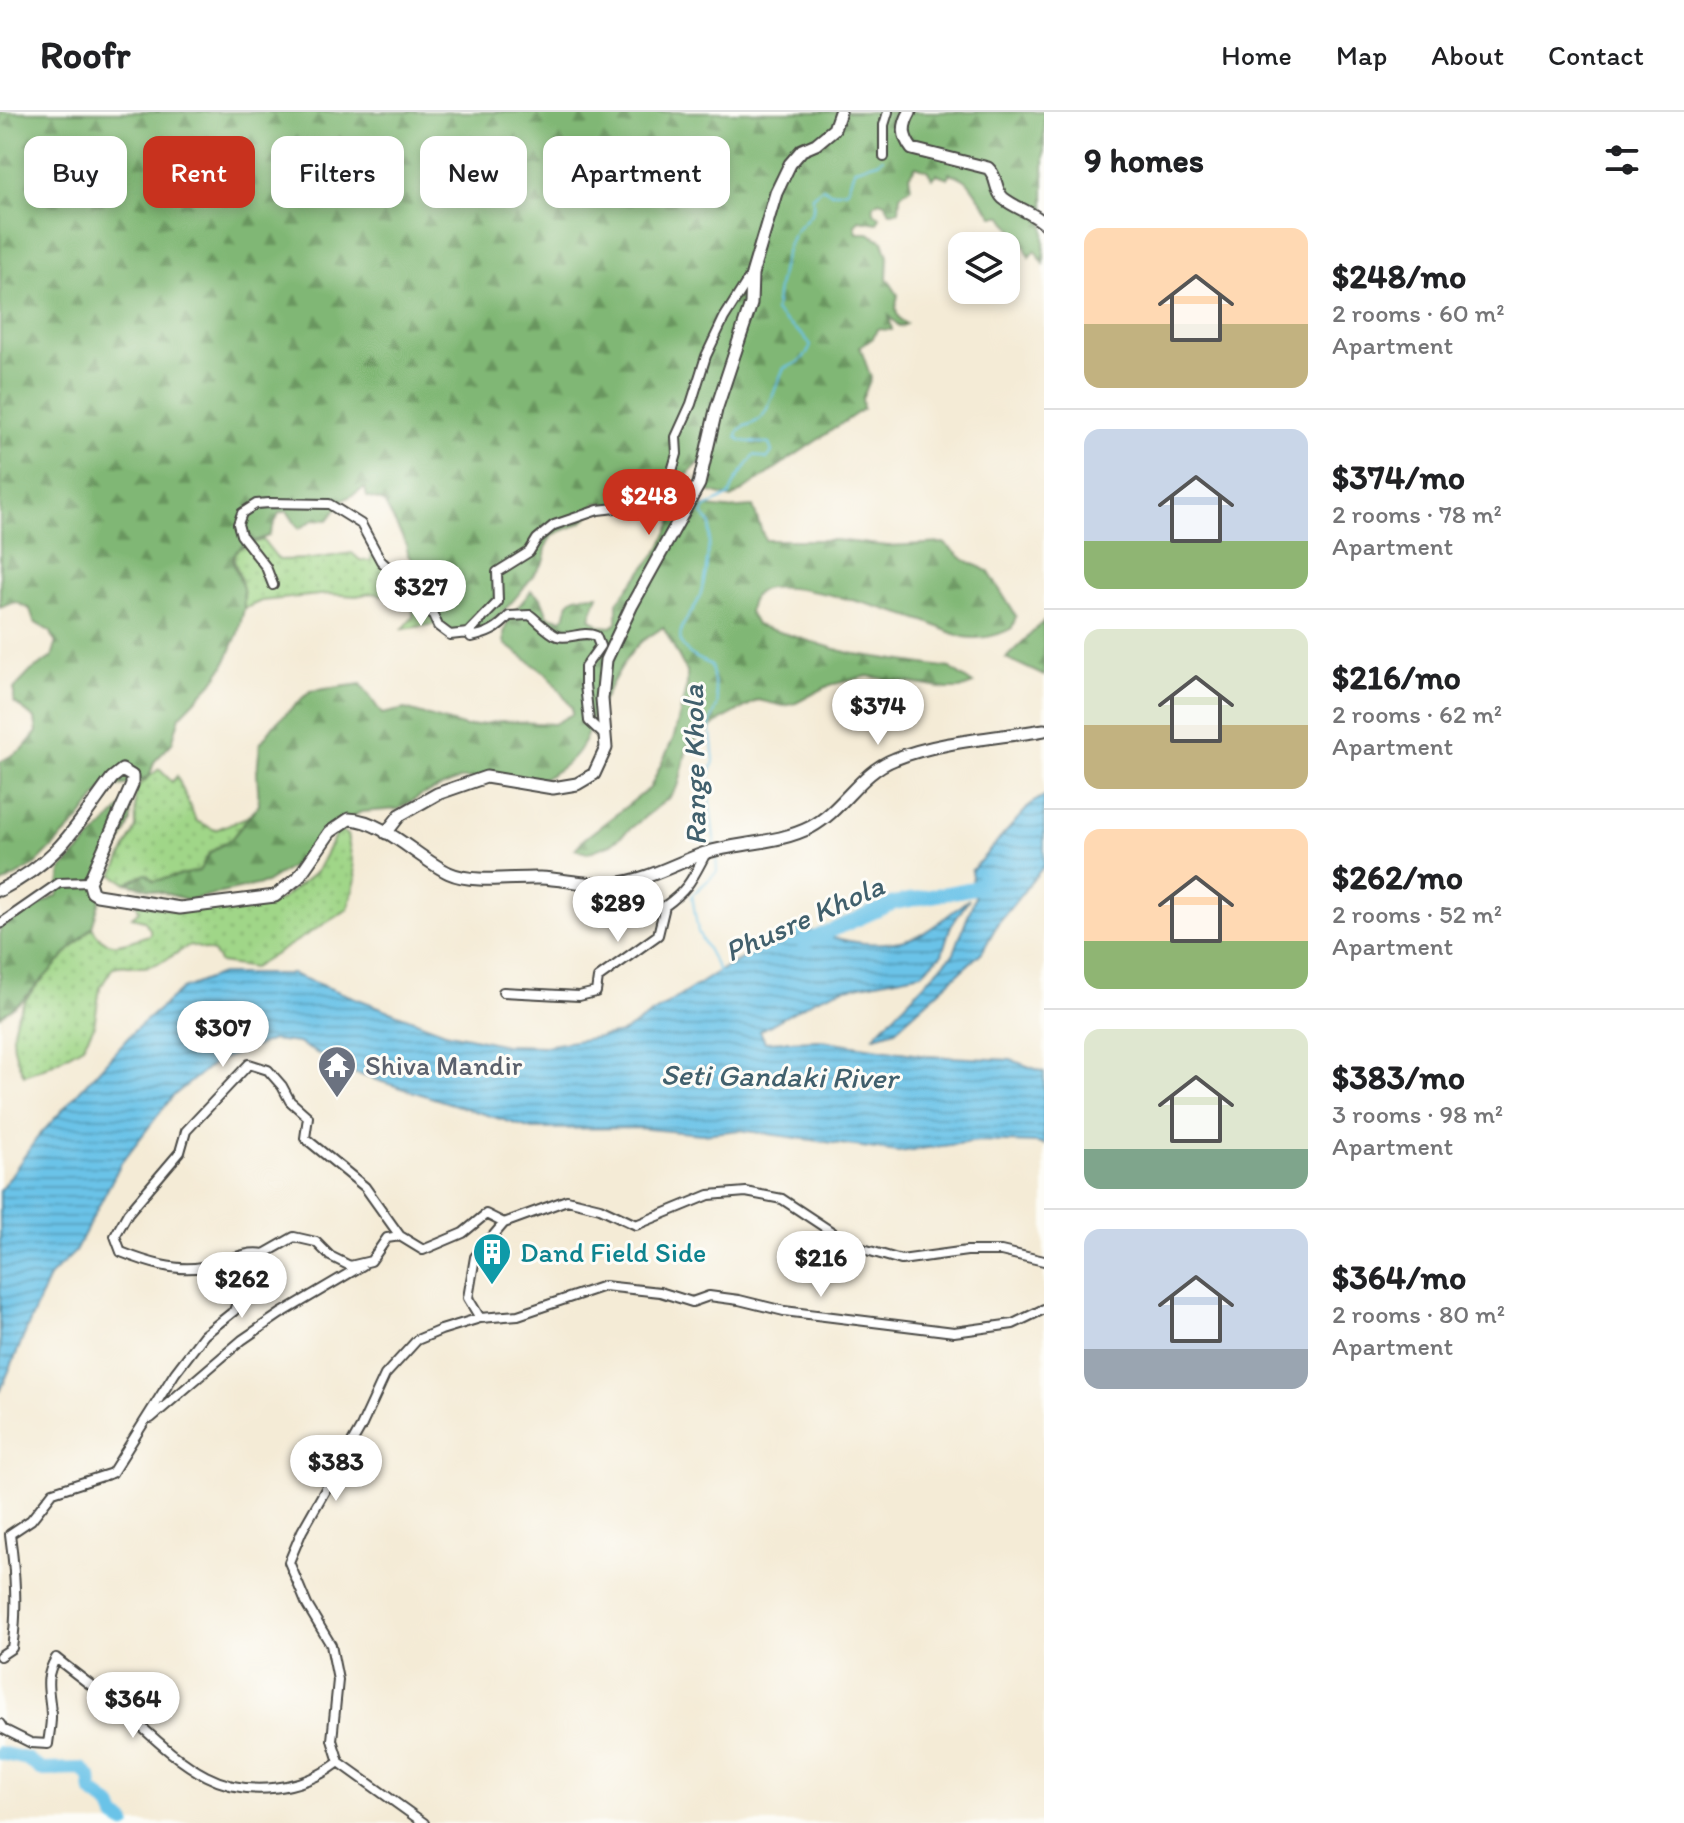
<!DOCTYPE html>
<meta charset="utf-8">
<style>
body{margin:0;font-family:Itim,sans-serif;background:#f6f6f6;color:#202124;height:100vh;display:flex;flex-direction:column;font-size:30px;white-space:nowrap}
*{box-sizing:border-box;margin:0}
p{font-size:26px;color:#757577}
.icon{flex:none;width:44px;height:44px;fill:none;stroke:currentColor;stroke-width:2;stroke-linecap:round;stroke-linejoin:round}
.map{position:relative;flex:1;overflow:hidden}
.drawer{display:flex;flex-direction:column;background:#fff;width:640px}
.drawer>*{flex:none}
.hud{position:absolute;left:24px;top:24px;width:760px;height:72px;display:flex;gap:16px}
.controls{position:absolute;left:948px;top:120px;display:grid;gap:16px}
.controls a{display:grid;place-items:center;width:72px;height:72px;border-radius:16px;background:#fff;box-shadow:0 4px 12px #0003;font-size:40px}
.price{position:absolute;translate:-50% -68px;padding:0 18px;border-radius:28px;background:#fff;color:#222;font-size:26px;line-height:52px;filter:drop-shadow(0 2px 4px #0008)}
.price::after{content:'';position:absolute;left:50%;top:48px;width:24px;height:18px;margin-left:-12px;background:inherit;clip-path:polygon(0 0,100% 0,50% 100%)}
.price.selected{background:#c8321e;color:#fff}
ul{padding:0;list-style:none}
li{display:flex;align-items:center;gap:24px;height:200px;padding:0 40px}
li+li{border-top:2px solid #e0e0e0}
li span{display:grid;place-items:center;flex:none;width:224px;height:160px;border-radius:16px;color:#555}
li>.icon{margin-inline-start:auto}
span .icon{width:96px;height:96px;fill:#fffc;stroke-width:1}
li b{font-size:34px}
h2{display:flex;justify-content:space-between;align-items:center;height:96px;padding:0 40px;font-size:34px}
.pill{padding:0 28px;border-radius:16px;background:#fff;box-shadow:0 4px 12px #0003;font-size:28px;line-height:72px}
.pill.selected{background:#c8321e;color:#fff}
header{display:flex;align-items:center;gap:48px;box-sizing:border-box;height:112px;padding:0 40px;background:#fff;border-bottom:2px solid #e0e0e0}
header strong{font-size:38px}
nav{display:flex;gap:44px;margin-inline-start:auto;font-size:28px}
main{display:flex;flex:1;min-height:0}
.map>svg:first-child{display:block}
.grass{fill:url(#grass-dots);stroke:#66805a;stroke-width:2}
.forest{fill:url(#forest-firs);stroke:#567150;stroke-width:2}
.water{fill:url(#water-rules);stroke:#4a778a;stroke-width:2}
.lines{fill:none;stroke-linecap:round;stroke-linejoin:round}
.stream{stroke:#6ac3e8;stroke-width:2}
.river{stroke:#6ac3e8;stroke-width:14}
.minor-casing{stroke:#494845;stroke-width:12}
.major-casing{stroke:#494845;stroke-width:15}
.minor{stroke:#fff;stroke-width:8}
.major{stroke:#fff;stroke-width:11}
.labels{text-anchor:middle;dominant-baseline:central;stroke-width:6;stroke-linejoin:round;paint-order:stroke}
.worship-label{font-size:28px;fill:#5b616d;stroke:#fdfcf7;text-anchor:start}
.culture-label{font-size:28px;fill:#0d838f;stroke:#fdfcf7;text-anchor:start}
.water-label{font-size:30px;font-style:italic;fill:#41606d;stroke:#fdfcf7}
</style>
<header>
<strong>Roofr</strong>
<nav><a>Home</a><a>Map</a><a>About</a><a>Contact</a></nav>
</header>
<main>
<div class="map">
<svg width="1044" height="1711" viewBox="0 0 1044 1711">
<defs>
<pattern id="grass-dots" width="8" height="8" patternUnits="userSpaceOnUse" patternTransform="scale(2)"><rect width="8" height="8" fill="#a0d688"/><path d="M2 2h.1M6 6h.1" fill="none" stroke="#8ab876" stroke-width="1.8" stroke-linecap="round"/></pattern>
<pattern id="forest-firs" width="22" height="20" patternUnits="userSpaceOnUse" patternTransform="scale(2)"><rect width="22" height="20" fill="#80b774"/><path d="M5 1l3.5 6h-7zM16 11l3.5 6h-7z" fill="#69955f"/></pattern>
<pattern id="water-rules" width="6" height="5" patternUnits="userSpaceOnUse" patternTransform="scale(2)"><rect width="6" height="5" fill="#6ac3e8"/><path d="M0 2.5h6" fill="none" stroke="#579fbc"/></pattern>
</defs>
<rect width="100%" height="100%" fill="#fdfcf7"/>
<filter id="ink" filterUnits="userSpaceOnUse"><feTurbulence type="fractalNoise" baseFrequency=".0125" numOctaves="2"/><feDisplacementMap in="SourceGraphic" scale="16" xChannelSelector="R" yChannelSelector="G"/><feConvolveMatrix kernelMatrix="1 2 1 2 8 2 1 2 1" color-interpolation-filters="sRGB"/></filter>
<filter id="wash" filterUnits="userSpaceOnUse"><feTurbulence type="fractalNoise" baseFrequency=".006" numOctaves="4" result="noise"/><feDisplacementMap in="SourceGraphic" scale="32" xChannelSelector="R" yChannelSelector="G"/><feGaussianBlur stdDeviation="1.8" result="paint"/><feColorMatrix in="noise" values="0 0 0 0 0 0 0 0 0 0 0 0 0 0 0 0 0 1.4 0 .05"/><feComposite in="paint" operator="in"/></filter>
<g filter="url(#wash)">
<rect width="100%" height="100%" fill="#f4ebd6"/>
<path class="grass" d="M263,428L279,448L313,447L352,441L360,448L371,449L372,438L427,496L435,512L403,517L413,505V495L398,486L372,481L356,484L329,482L261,489L244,497C244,491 244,483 243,477C238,446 217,440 263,428Z
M159,657L172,670L177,664L196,709L215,718L247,705L259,693L232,726L209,741L199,759L154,769L146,762L127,771L113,763L136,716L135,686L138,674Z
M338,718L347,723L356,767L348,797L253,856L220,851L213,840L190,833C175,842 157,856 139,855C126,855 128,851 113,855L100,876L94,914L83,934L46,955L24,963C0,918 18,893 49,860C63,845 78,830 92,815C108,844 124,829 150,823V817L144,808L132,805L139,799L136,790L181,800L211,791L279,789L317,759Z"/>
<path class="forest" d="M0,0H1044V152L1035,138L1029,145C1024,128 1012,119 1003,104H993C989,97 984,93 980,87C968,71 970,67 949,61L948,66L937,62L932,66L927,58L916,54L909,64L911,75L900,83L899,99L890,100L885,91L879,89L873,93L874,100L880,105L877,111L859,108L855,113L857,121H868L883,129L888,144L887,166L898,183C895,195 894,205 906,212L900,215L889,204L892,218L877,217L873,226L860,235L871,266L862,287L863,297L732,386L704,378L706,363L701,349L665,385L669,397C652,385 632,393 614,399L604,391H596C593,396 589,405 585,408C567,422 544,414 545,448C526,472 486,536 449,518C440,513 435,501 430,492L434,491L437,468L418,457L408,443L406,432L384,390L367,385L365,376L343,388L328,408L315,407L299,417L287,399L279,401L269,424L243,433L233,443V450L243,477L244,497L238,521L224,554L212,571L180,604L172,631L154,650L150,663L139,670L102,678L79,708L35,753L0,773V650L23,637L37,620L35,607L14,590V577L31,559L52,545L56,532L51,520L34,510L30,497L16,490L0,495Z
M683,392L725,397L753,395L765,428H835L888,434L944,431L963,447L988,459L1016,504L1012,516C998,524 980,528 964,525C950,522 937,513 924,509C893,499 785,465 760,479C751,484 751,491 749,500L756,513L849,541L950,556L973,572L960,577H947L868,564L830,573L796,591L784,594L758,588L721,608L687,636L679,672L671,684L611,732L587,741L575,737L584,727L650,676L674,625L687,573V560L663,515C657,520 649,524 642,529C620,549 608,583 592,606C588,611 590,617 587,623C579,643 563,657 544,666L460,667L422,683L399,697L361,700L337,712L299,750L266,771L189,788L127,771L146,762L154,769L199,759L210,741L232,726L259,693L257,660L260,632L274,613L310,579L361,572L382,602L405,597L466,615L501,609L554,612L572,602V596L548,563L505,532C499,512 520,494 531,479L541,486L548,504L561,507L566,503C568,480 579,485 598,483L590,506L600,514L612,515L617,510V490L661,435L678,396Z
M1044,509V564L1006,546Z
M130,687L131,709L110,755L92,815L23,888L0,904V815L58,783L61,758Z"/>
<path class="water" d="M1044,684V754L998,811L982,840L895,918L873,925L954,841L975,785L971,759L1032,691Z
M969,787L950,816L942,842L922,861L841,877L816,887L760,919L765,930L820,928L927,944L1011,948L1044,960V1033L1037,1031L979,1029L898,1040L740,1018L702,1022L637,1016L532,1017L354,961L298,931L272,928L214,951L173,984L121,1051L75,1140L49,1165L0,1280V1079L37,1026L135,918L182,877L221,862H292L445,920L505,933L545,934L622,921L719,859L799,815C838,829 884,841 923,821C939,812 954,798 969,787Z"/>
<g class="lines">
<path class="stream" d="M715,735L709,685V665L714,649L710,612L718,592L711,553C700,547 685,543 681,530C677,514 692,502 698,489C707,468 708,436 711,413L702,402L705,396L730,383C734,366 746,358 754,343L767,347L772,340L769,332L742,329L737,325L738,319C745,312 754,313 761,306C770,297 777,269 784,256C797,252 806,247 811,233C800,217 786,214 775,199C777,178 784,133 797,117C807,104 817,104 812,84L822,76L832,81L847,78L855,56L878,50L883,46
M716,741L717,760L692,783L698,820L720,861"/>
<path class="river" d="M803,831L894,791L974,776L989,764
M0,1641L27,1647L42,1658L82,1657L90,1665L92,1680L111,1694L115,1705L125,1711"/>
</g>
</g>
<g filter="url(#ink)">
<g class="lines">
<defs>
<path id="minor" d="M884,45V13L888,0
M273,473L266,455L241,423L238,412L242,401L256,392L269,391L329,392L361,412L381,449L429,494L438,514L450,523L468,521L471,525C487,522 498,517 509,504L530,503C538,509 549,521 557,524C570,528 582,518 596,524L600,534L585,555V573L589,609L604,623
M468,521L498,490L497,460L529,440L537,427L554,413L598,398L641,393L670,366L677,342L676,325L691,292L706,244L724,206L751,163
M0,812L59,771L89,770
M503,880L579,884L596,880L598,866L658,823L665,794C689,777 693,765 706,741
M264,1142C243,1138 223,1152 202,1155C176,1160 146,1150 121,1140L115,1124L128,1101L180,1040L186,1019L249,952L268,958L282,974L290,989L308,1005L305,1026L365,1075L400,1124L423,1138L463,1121L486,1102L504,1111
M480,1206L468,1186L475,1145L504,1111L567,1088L600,1096L636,1113L709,1083L746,1080L782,1087L853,1134L901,1148L967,1139H1001L1044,1149
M151,1306L242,1228L280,1202L363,1153
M0,1544L12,1536C18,1498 15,1460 10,1422L31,1408L53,1380L112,1361L175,1261L204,1223L234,1199L245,1169L264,1142L294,1125L316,1130L330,1144L350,1154L371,1149L387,1126L400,1124
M0,1612L3,1617L31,1631L48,1632C49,1623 51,1614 51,1605C51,1582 42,1569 56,1546C78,1564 102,1581 124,1599C149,1621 175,1648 206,1664C248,1686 303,1678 339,1650
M424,1711L339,1650L332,1628L338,1568L331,1533L307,1493L289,1450L302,1419L361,1315L385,1263L417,1228L441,1218L480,1206L518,1203L604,1174L660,1180L692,1190L709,1184L739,1188L784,1199L954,1220L1013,1212L1044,1197"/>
<path id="major" d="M910,0C902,14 902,24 912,37L988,56C998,65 994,77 1003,86C1015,96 1032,100 1044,111
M386,721L400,703L437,682L486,665L553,676L577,672L594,662L606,636L602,587L606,548L632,493L699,372L716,298L751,192L752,162L776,81L790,52L802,38L816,32L834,17L840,0
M0,778C59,748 75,716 112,666L122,658L132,664V673L89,770L92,780L97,783L180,796L275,784L298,766L330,720L349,707C383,708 419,747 449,761C473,772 514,765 540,766C564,767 589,774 613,772C646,769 674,752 705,741C739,730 778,732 811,715C843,698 860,660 895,647C939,629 997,626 1044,618"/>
</defs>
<use href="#minor" class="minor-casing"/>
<use href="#major" class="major-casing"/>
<use href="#minor" class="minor"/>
<use href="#major" class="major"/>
</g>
</g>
<defs>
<symbol id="temple-pin" viewBox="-11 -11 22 30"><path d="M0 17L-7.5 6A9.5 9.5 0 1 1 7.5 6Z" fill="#6b7280" stroke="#fdfcf7"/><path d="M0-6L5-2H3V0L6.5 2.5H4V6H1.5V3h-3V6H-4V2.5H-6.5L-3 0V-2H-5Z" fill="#fff"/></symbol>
<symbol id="building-pin" viewBox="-11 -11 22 30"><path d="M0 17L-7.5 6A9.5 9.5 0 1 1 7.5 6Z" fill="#0f9aa8" stroke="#fdfcf7"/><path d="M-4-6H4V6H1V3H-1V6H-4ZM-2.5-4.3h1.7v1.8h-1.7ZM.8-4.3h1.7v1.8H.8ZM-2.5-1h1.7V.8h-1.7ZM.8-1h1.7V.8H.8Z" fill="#fff"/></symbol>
</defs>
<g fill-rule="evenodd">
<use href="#temple-pin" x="315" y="931" width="44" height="60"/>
<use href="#building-pin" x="470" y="1118" width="44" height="60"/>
</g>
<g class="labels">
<g class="worship-label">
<text x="365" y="953">Shiva Mandir</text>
</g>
<g class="culture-label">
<text x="520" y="1140">Dand Field Side</text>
</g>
<g class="water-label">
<text transform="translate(694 653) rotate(-91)">Range Khola</text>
<text transform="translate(804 806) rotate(-24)">Phusre Khola</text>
<text transform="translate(779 964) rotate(1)">Seti Gandaki River</text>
</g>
</g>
</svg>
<div class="controls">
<a><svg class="icon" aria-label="layers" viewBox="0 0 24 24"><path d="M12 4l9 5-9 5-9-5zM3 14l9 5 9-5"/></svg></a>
</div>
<b class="price selected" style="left:649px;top:425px">$248</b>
<b class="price" style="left:421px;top:516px">$327</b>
<b class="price" style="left:878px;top:635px">$374</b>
<b class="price" style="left:618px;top:832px">$289</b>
<b class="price" style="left:223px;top:957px">$307</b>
<b class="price" style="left:821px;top:1187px">$216</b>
<b class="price" style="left:242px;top:1208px">$262</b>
<b class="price" style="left:336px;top:1391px">$383</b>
<b class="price" style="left:133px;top:1628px">$364</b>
<div class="hud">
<a class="pill">Buy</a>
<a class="pill selected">Rent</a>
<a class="pill">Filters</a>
<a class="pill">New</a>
<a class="pill">Apartment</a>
</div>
</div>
<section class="drawer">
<h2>9 homes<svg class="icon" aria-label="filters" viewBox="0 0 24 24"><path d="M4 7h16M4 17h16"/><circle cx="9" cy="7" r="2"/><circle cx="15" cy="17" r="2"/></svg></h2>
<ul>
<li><span style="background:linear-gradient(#ffd9b3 60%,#c2b280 0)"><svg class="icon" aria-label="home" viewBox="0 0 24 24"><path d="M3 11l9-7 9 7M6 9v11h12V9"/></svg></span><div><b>$248/mo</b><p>2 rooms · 60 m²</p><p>Apartment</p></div></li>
<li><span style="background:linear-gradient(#c9d6e8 70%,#8fb573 0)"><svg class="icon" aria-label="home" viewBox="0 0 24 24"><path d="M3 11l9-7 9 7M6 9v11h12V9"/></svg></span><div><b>$374/mo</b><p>2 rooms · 78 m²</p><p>Apartment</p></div></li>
<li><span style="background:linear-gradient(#dfe7d0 60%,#c2b280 0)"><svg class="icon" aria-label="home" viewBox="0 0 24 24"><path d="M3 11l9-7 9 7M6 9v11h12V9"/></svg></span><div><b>$216/mo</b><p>2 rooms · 62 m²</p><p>Apartment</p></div></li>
<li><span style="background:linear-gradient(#ffd9b3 70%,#8fb573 0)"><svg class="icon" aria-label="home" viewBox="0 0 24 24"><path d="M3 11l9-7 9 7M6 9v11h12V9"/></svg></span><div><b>$262/mo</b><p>2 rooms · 52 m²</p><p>Apartment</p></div></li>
<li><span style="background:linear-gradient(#dfe7d0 75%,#7fa58c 0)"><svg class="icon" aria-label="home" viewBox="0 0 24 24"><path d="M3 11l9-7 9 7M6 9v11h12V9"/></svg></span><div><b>$383/mo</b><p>3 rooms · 98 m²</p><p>Apartment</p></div></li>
<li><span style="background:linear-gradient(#c9d6e8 75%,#9aa5b1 0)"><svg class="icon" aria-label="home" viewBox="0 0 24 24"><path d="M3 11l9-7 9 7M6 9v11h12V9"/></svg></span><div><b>$364/mo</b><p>2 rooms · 80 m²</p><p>Apartment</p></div></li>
</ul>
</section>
</main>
